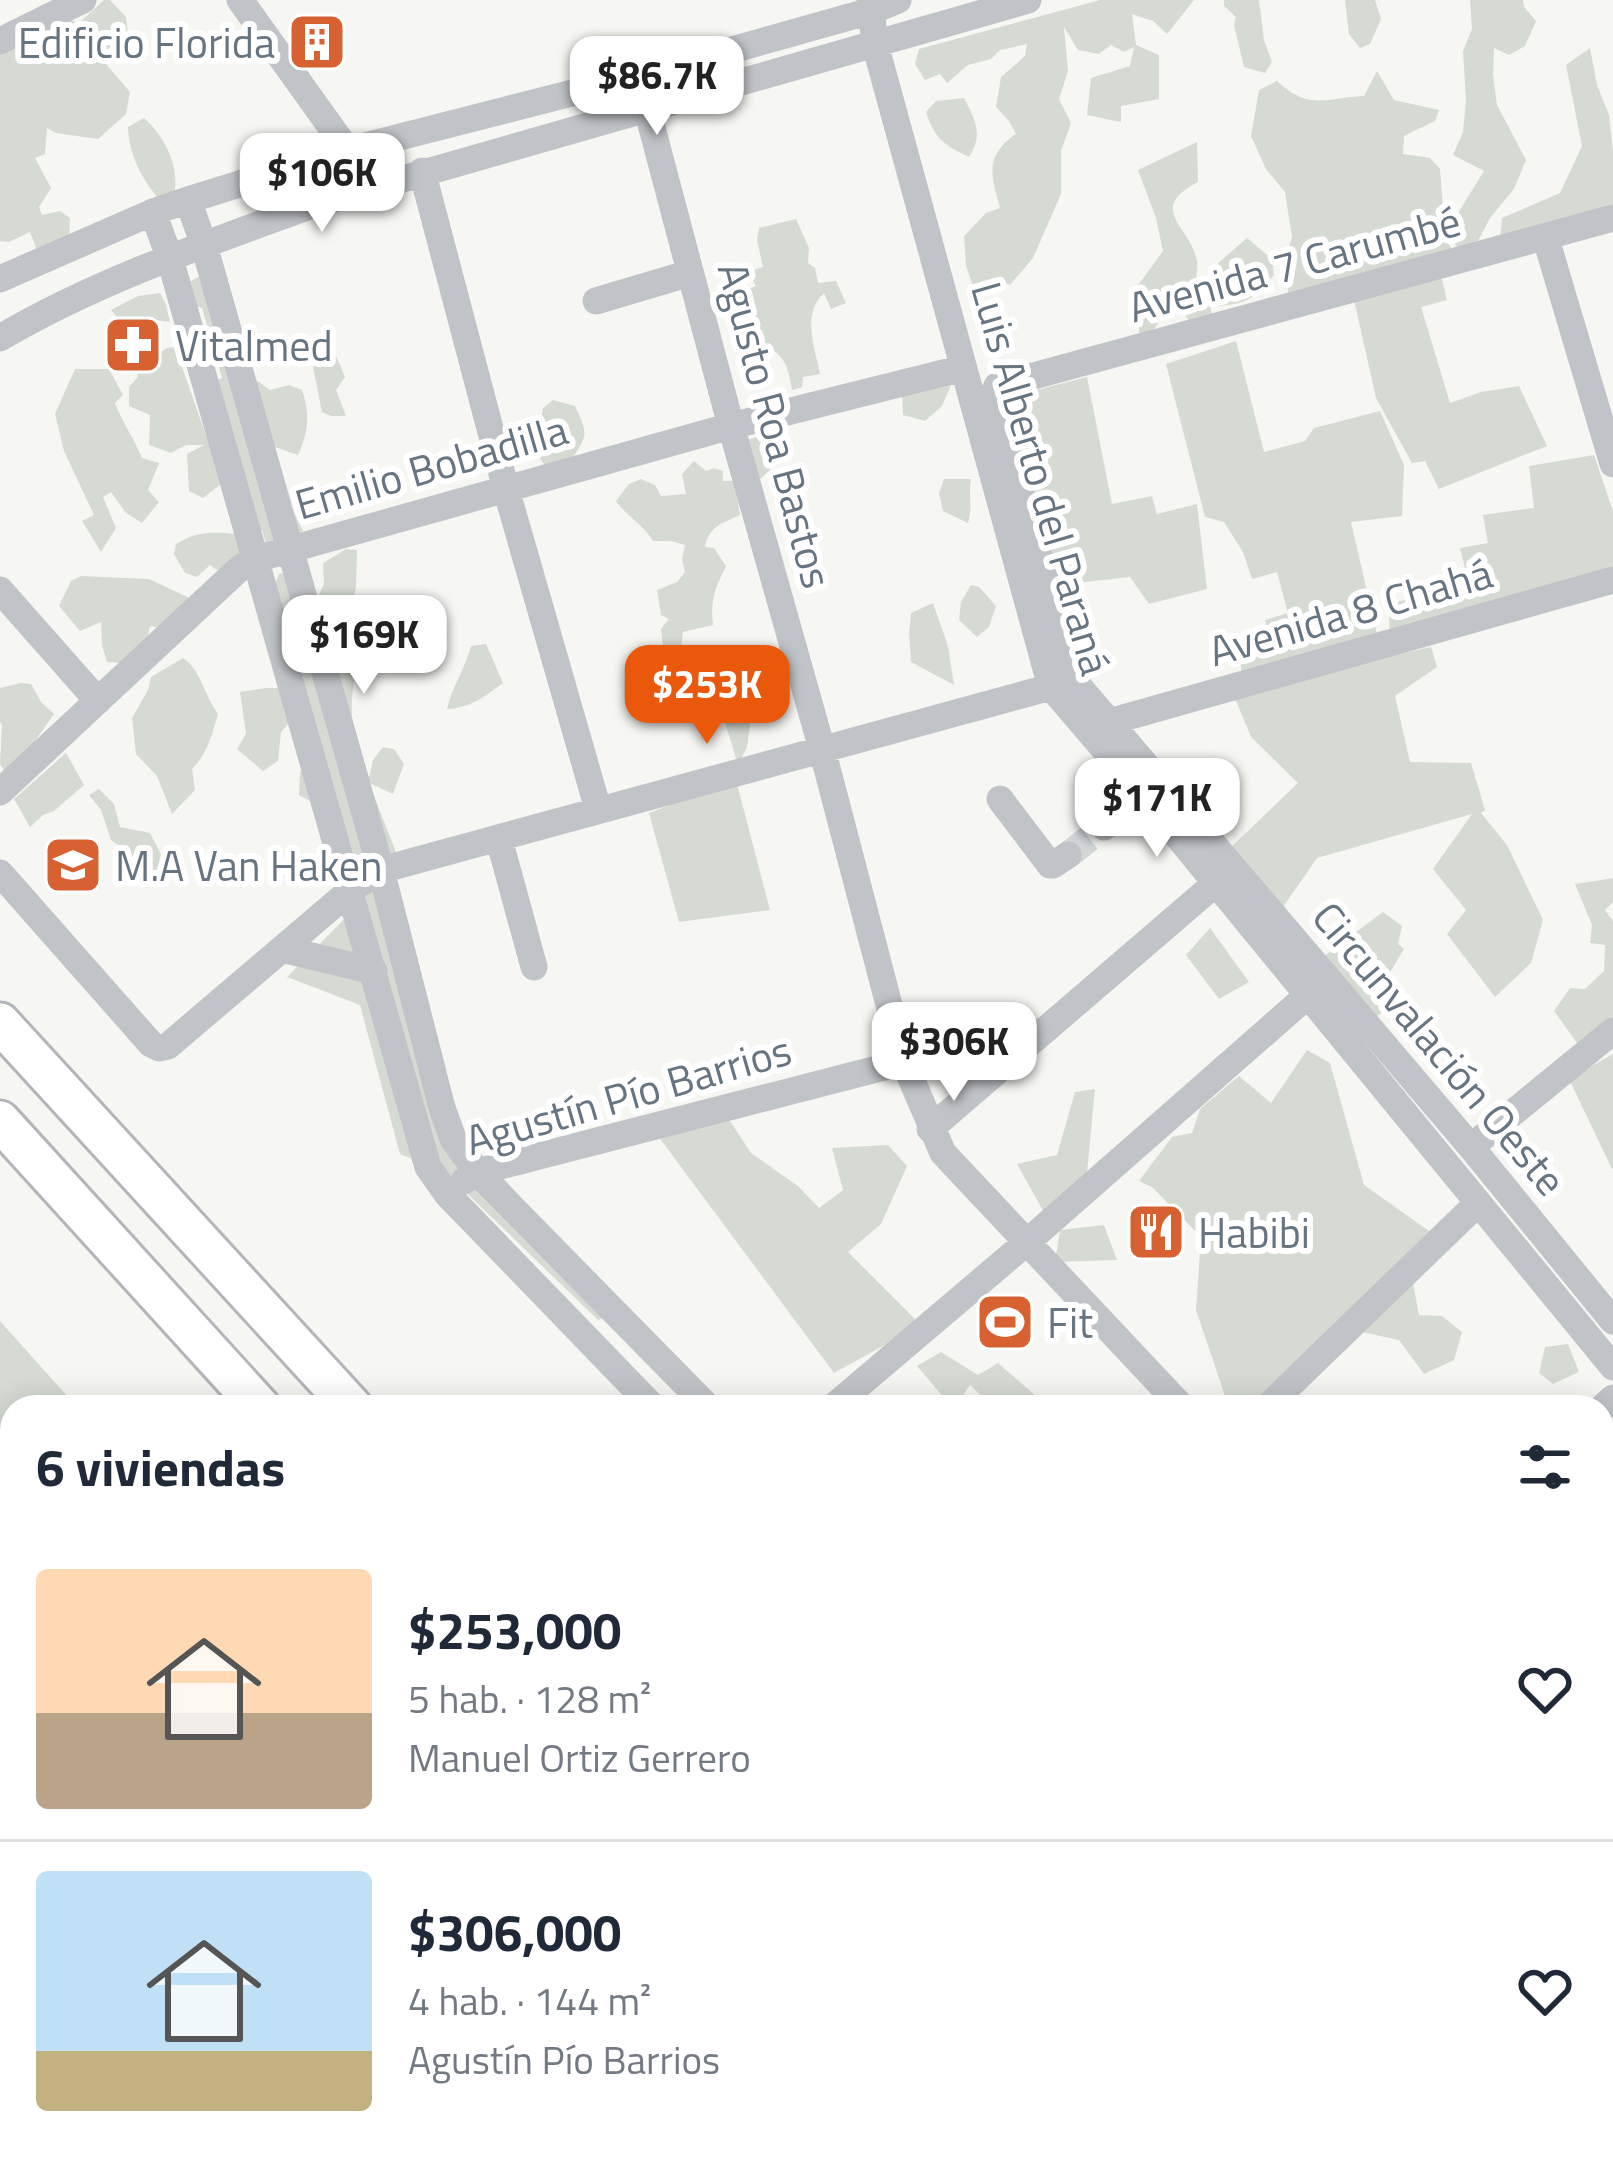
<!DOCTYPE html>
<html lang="es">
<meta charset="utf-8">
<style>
body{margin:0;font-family:"Titillium Web",sans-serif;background:#f6f6f7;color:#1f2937;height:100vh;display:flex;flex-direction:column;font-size:45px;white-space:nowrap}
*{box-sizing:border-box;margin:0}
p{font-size:39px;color:#747a83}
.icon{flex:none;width:66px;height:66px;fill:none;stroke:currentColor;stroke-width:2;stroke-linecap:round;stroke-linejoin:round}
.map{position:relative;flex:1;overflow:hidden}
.side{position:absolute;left:0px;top:1395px;width:1614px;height:768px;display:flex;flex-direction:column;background:#fff;border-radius:36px 36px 0 0;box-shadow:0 6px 30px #0003}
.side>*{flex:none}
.price{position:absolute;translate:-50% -102px;padding:0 27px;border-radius:24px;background:#fff;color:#222;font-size:39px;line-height:78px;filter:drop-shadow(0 3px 6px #0008)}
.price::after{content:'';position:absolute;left:50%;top:72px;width:36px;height:27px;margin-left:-18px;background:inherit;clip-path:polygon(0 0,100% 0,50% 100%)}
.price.active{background:#ea580c;color:#fff}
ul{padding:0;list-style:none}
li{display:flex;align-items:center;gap:36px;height:300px;padding:0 36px}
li+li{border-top:3px solid #e0e1e3}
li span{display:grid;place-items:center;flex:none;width:336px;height:240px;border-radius:12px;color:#555}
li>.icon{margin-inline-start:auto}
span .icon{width:144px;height:144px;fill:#fffc;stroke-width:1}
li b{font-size:51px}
h2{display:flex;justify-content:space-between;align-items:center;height:144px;padding:0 36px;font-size:51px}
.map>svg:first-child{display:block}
.green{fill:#d5dbd3}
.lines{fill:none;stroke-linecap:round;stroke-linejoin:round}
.minor-tunnel{stroke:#d2d6d7;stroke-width:27;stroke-dasharray:27 14;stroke-linecap:butt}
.highway-casing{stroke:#b3b6b9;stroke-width:45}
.minor{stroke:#c0c3c7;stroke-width:27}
.highway{stroke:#fff;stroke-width:39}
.labels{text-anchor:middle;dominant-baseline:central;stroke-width:12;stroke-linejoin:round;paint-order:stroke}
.poi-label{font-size:42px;fill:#677582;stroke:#fff;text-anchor:start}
.street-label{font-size:42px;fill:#677582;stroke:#fff}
</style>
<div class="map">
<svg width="1613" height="2163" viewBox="0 0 1613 2163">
<rect width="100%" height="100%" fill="#f6f6f3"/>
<path class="green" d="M104,0H110L126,17L128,35L112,45L100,57L130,92L126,114L98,139L56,133L47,128L45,154L35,158L51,188L39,207L42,215L60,211L70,218L69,241L38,253L30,232L9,242L0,241V44L63,18L79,23Z
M1100,0H1194L1167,34L1153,21L1132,14L1136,45L1159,55V99L1121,106V122L1087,115L1091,78L1130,66L1134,47L1124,52L1111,45L1099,54L1078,50L1064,27L1068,71L1059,99L1071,123L1061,151V194L1033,258L1010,285L1002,281L977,298L966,266L964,236L986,213L1000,208C991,175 984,156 1016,134L1009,121L996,107L1001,77L1025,56L1027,44L1000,50L991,59L968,65L947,83L940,74L925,80L915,64L919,49Z
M1224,0H1259L1264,40L1272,62L1265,73L1244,67L1234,25L1236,17L1224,6Z
M1345,0H1375L1381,19L1370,44L1360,48L1349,34Z
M1470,0H1523L1524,7L1536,21L1525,46L1509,55L1494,48L1493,75L1497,105L1526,160L1514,189L1490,218L1477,243L1459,250L1448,232L1447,241L1459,262L1439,267L1447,300L1421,307L1450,403L1481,392L1519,386L1547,446L1439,489L1425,461L1412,463L1376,398L1352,291L1289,300L1285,259L1292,237L1285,192L1266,169L1251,136L1259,90L1277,81C1309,111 1325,98 1364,96L1377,71L1394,100L1439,110L1435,121L1404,136L1403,154L1430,158L1440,169L1443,209L1450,219V226L1484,171L1453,155L1463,132L1466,100L1463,51L1472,29Z
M1590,48L1597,85L1609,115L1613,152V210L1500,242L1502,218L1560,193L1582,146L1566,65Z
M964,98C975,120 984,134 969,157C944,145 935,139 926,112L936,101Z
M144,118C166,138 180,167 174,196L160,200C142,180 129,155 128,127Z
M1197,142L1198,182C1147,209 1188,225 1196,257C1199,265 1196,279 1195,287L1208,292L1215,266L1247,238L1272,259L1274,275C1256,298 1248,303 1220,306L1209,295L1212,318L1188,320L1182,309L1168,306L1149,338L1139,332V302L1131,295L1163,251L1156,218L1138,170Z
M796,219L809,248L808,263L815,268L818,283L836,281L846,303L831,309L824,293C801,315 815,347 820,374L803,377L802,387L792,390C789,373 787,357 770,349L761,363L749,355L721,300L756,286L748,272L763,267L757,240L759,228Z
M204,274L256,380L270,390L289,385L302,390C310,414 309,431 298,455L272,446L266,456L303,531L268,550L262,530L240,542L245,555L222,573L210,565L197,577L185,573L174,554L176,544C197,531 213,532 236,534L216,460L220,485L203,498L189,491L187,454L204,445H186L171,453L149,445L150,415L129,406V387L138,377L136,367L167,348L175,347L209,444L199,390L222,378L202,308L187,303L178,288Z
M160,293L166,305L170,322L157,320L128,330L111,310L138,296Z
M1236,341L1264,452L1305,441L1314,428L1380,411L1404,465L1402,516L1351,522L1377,634L1242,676L1238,643L1269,636L1265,620L1288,613L1277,572L1252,579L1243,552L1224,522L1205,517L1166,364Z
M336,356L345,377L336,390L346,416H331L322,412L313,367Z
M75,369H109L123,395L115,403C122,422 134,438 142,458L159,463L148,490L159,502L142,523L126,513L111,492L103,497L116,528L101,552L82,521L94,515L64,451L55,414Z
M1087,377L1112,504L1152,496L1157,514L1197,504L1207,589L1149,604L1130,577L1058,585L1009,397Z
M925,382L951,385L942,406L925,421L903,415L902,390Z
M553,400L575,406C591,439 585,436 569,465L557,466L544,464L535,452L543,408Z
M786,427L789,447L769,453L770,470L758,481L748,440Z
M1594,455L1613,511V567L1390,634L1388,605L1468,580L1460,548L1488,543L1483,515L1534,508L1529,466Z
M694,461L706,471L714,468L723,471V481H735L740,515C723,523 709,526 705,547L714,548L726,566C715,588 710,601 713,625L683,632L681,648L690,651L698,669C730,678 721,684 734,708C738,714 745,719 750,724L747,747L738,765L723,716L698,707L687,718L668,688L661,629L669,619L661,615L657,590L677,582L685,572L682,559L685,545L671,541H653C643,524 627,517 616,501L629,484L641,479L655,485L661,496L686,494L682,474Z
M944,479H971C968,495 973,507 968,523L943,511L939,493Z
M346,549L357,550L356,587L350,614L333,631L346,639L359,652C349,703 347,730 369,778L373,760L383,747L394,749L404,764L393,794L369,783L396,852L336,889L316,804L299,795L300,772L308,767L268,602L279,574L300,568L318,597L324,584L323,563Z
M81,576L149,579L196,601L168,630L150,626L146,645L132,664L107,662L102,645L101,622L80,631L59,606L71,581Z
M971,585L979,587L996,606L989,627L977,637L959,620L961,602Z
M933,603L948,646L954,685L911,662L909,633L911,613Z
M486,644L503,683C485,696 471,708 447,709C452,687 465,669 471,646Z
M1431,647L1437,667L1395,696L1410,762L1471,763L1485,810L1481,813L1507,845L1543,920L1531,963L1495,997L1447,934L1466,910L1433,869L1472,814L1317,858L1283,907L1226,852L1298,783L1251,737L1232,691Z
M183,658C201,670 204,695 218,714C212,734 207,755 192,769L195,790L172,814L157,776L136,754L132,718L148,690L151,677Z
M21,683L31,684L41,702L54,714L9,778L0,764L2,725L0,722V688Z
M266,688H286L292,720L281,732L278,761L263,771L237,749L246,734L240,692Z
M66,753L84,785L54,811L43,815L30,827L14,799Z
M736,780L770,910L679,922L649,813Z
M99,789L114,804L120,827L150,833L166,864L161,883L149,879L139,861L111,840L101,810L89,795Z
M1613,878V902L1605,910L1613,921V1019L1580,1047L1554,1011L1570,988L1585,989L1604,971L1605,945L1590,943L1592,925L1575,884Z
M374,889L468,1139L623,1311L598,1320L445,1172L400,1154L360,1005L287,977Z
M1383,912L1402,926L1398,944L1404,949L1389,974L1400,999L1376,1017L1324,956Z
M1210,928L1249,982L1219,999L1186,955Z
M1307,1050L1330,1063L1364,1185L1432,1233L1247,1407H1233L1226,1399L1196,1310L1201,1237L1152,1187L1139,1181L1172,1137L1192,1133L1200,1109L1239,1076L1271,1103Z
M1613,1054V1168L1612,1169L1569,1079Z
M1095,1089L1087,1173L1046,1216L1017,1164L1057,1155L1075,1092Z
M728,1118L751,1153L798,1186L819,1208L843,1190L832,1148L888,1145L907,1166L881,1224L848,1252L921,1325L834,1373L658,1136Z
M1104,1225L1117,1260L1055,1262L1060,1230Z
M1412,1278L1419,1315L1442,1316L1462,1332L1454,1360L1424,1374L1399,1340L1348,1329Z
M0,1321L77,1407H12V1641L0,1635Z
M1568,1344L1579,1372L1553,1384L1539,1373L1545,1347Z
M941,1352L978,1375L998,1363L1035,1395L1020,1407H993L970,1385L955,1407H952L917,1366Z
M1613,1775V1998L1602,2008V1783Z
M201,2151H410L416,2161L210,2163Z
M785,2151H863L864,2158L861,2163H776Z"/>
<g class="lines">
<path class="minor-tunnel" d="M1068,855L1104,827"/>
<defs>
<path id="highway" d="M0,1023L352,1407
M0,1121L260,1407
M938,2151L949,2163
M1025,2151L1036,2163"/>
</defs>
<use href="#highway" class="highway-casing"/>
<path class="minor" d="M240,0L356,162
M870,0L875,44L1051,687L1147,799L1613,1367
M0,41L83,0
M650,73L647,109L731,426L822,749L904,1062L943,1153L1182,1407
M422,171L506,489L598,809
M188,200L204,245L381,870L442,1108L453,1139L477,1172L708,1407
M153,212L170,259L428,1167L447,1194L653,1407
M1613,218L997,386L993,396L1076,683L1471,1147L1613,1321
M1546,239L1613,464
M0,279L153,212L188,200L349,150L650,73L874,10L898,0
M596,301L690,273
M0,338C98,280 209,243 315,204L1028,0
M0,590L98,701
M1109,722L1613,580
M0,792L239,569L256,559L731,426L963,368
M1000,799L1050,865H1053L1068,855
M1104,827L1147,799
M499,839L534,967
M0,873L151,1044L159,1048L168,1046L351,890L381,870L1051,687
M282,949L374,971
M930,1129L1216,883
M1471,1147L1613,1031
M464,1181L477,1172L904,1062
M833,1407L1027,1242L1308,995
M1267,1407L1478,1203
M1602,1408L1613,1398
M1602,1752L1613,1742
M0,1849L12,1842
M0,1927L12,1917
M1112,2163L1123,2151
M1150,2163L1162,2151"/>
<use href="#highway" class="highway"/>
</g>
<defs>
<symbol id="building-square" viewBox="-11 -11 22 22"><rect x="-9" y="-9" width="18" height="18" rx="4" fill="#d86132" stroke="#fff"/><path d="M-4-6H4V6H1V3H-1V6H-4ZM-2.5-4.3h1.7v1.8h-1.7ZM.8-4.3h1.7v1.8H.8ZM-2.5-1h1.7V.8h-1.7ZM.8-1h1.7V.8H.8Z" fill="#fff"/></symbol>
<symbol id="pharmacy-square" viewBox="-11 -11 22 22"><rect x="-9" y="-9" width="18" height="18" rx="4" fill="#d86132" stroke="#fff"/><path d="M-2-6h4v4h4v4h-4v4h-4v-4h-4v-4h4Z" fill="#fff"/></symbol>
<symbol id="school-square" viewBox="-11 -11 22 22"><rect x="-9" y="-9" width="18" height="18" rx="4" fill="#d86132" stroke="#fff"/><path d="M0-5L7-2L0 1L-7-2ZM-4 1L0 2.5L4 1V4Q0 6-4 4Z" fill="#fff"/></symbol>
<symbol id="restaurant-square" viewBox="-11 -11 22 22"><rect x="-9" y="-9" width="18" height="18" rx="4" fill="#d86132" stroke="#fff"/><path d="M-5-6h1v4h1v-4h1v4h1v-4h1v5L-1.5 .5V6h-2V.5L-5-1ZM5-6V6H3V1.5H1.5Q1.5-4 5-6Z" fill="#fff"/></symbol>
<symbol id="stadium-square" viewBox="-11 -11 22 22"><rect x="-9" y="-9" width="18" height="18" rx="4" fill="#d86132" stroke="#fff"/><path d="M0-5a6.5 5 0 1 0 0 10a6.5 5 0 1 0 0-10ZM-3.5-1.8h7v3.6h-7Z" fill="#fff"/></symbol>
</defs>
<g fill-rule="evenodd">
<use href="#building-square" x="284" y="9" width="66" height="66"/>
<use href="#pharmacy-square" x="100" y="312" width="66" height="66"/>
<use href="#school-square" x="40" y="832" width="66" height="66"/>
<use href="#restaurant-square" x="1123" y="1199" width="66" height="66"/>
<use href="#stadium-square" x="972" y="1289" width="66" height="66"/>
</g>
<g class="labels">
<g class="poi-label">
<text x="275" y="42" text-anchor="end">Edificio Florida</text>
<text x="175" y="345">Vitalmed</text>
<text x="115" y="865">M.A Van Haken</text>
<text x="1198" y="1232">Habibi</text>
<text x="1047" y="1322">Fit</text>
</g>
<g class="street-label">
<text transform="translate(1294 263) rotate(-15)">Avenida 7 Carumbé</text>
<text transform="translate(776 425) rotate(75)">Agusto Roa Bastos</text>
<text transform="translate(431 466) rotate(-16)">Emilio Bobadilla</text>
<text transform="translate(1042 478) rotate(74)">Luis Alberto del Paraná</text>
<text transform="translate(1350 611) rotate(-16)">Avenida 8 Chahá</text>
<text transform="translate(1440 1048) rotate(50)">Circunvalación Oeste</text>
<text transform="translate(628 1094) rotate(-16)">Agustín Pío Barrios</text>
</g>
</g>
</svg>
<b class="price" style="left:657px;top:138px">$86.7K</b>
<b class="price" style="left:322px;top:235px">$106K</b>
<b class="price" style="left:364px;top:697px">$169K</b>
<b class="price active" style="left:707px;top:747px">$253K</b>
<b class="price" style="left:1157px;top:860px">$171K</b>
<b class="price" style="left:954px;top:1104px">$306K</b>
<section class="side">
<h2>6 viviendas<svg class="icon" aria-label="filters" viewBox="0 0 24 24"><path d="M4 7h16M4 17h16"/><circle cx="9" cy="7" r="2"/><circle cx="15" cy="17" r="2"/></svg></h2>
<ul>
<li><span style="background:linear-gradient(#ffd9b3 60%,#b9a48a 0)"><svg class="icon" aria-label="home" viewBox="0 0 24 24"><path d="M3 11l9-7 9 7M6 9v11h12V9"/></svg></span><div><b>$253,000</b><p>5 hab. · 128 m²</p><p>Manuel Ortiz Gerrero</p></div><svg class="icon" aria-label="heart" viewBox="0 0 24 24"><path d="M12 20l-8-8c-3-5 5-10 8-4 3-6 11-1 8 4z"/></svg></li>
<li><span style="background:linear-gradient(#bfe0f5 75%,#c2b280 0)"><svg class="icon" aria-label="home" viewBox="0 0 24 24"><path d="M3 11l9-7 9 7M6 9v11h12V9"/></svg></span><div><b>$306,000</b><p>4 hab. · 144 m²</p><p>Agustín Pío Barrios</p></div><svg class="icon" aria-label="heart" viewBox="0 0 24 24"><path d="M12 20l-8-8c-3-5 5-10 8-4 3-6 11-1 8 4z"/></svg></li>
</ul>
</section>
</div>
